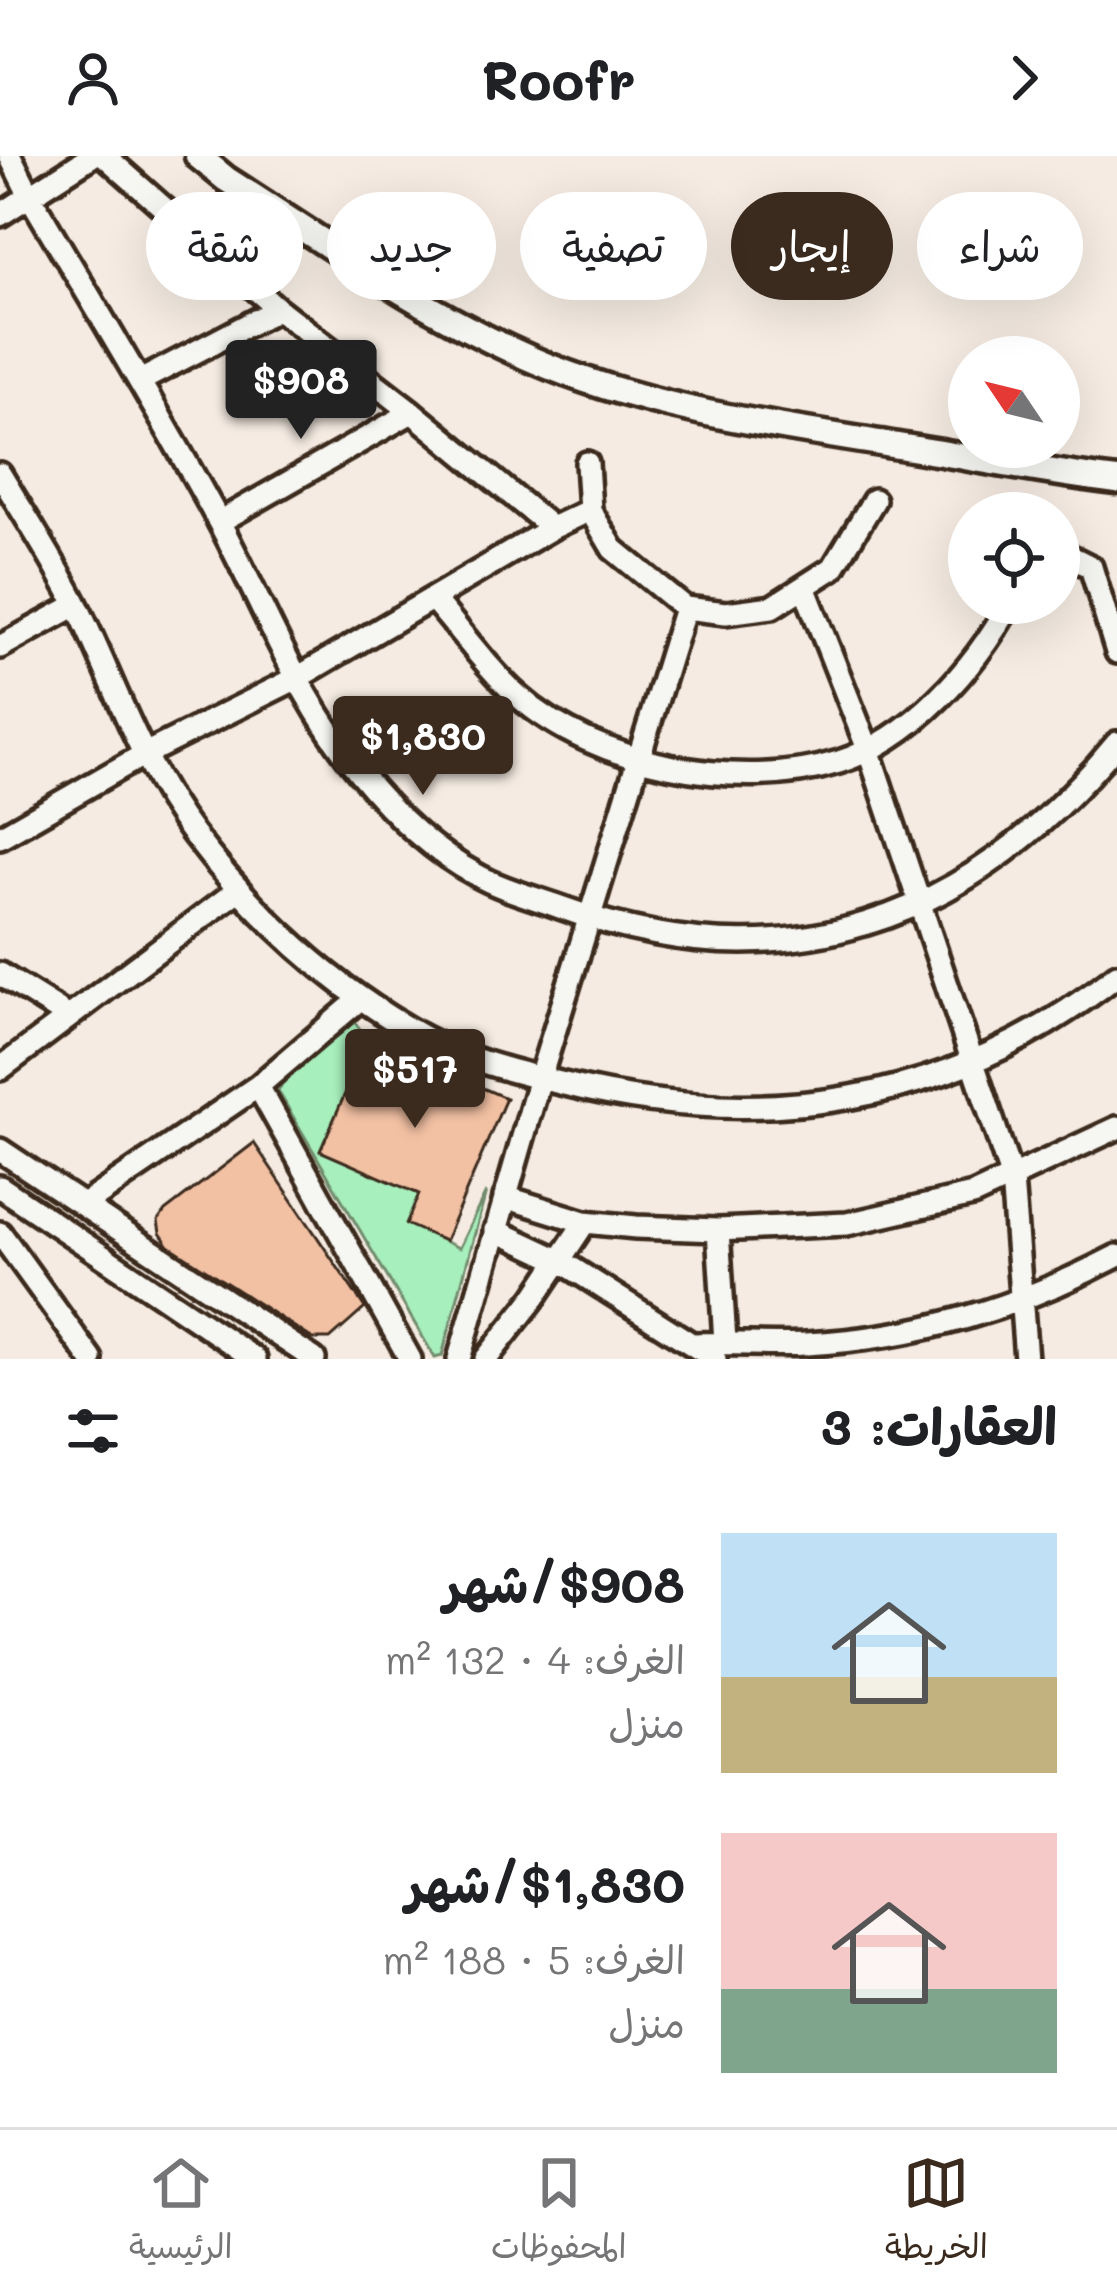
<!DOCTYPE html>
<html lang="ar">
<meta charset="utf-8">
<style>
body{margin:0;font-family:Mali,"Playpen Sans Arabic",sans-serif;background:#f2f2f2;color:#202124;direction:rtl;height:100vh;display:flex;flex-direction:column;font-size:45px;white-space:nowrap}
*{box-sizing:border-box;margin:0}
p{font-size:39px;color:#757577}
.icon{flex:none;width:66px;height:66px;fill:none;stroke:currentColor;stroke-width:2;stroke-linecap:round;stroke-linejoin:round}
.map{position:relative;height:1203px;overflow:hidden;direction:ltr}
.side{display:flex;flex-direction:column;background:#fff;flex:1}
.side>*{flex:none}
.top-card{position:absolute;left:36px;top:36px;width:1047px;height:108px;direction:rtl;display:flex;gap:24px}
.needle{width:78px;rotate:305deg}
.buttons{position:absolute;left:948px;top:180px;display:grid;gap:24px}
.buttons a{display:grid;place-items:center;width:132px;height:132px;border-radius:50%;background:#fff;box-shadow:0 12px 48px #0002;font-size:60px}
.price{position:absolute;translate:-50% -102px;padding:0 27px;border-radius:12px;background:#3b2a1e;color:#fff;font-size:39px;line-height:78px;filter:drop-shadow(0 3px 6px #0008)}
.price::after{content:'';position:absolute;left:50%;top:72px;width:36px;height:27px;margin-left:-18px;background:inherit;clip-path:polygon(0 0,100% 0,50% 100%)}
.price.selected{background:#222;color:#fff}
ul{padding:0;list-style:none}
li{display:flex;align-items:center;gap:36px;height:300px;padding:0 60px}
li span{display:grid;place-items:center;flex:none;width:336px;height:240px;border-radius:0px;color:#555}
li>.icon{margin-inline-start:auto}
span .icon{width:144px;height:144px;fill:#fffc;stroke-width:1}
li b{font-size:51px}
h2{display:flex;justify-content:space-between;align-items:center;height:144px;padding:0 60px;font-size:51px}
.chip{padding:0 42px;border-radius:54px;background:#fff;box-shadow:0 12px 48px #0002;font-size:42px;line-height:108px}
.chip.selected{background:#3b2a1e;color:#fff}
header{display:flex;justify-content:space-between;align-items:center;height:156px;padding:0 60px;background:#fff;font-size:54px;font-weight:700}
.tab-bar{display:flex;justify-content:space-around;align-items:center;height:168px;border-top:3px solid #e0e0e0;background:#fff;font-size:33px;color:#757577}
.tab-bar a{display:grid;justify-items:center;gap:6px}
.tab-bar .selected{color:#3b2a1e}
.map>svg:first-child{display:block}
.green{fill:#a7efbc;stroke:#718c6d;stroke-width:3}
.building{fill:#f2c0a3;stroke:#3b2a1e;stroke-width:3}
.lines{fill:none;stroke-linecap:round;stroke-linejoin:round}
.minor-casing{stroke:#3b2a1e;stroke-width:30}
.tertiary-casing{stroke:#3b2a1e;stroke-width:33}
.minor{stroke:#f6f6f2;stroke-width:21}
.tertiary{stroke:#f6f6f2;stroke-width:24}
</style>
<header><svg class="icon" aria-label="forward" viewBox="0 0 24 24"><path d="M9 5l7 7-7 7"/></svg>Roofr<svg class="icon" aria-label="person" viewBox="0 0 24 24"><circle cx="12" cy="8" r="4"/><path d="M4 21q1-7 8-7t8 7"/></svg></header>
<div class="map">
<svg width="1117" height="1203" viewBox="0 0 1117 1203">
<rect width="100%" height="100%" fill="#f5ebe2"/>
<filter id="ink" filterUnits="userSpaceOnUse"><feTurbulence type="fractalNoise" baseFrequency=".00833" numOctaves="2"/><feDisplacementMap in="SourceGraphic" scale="24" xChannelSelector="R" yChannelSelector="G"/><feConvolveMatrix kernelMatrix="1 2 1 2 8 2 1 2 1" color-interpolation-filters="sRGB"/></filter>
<g filter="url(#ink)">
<path class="green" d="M354,866L369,883L321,995L419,1038L407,1068L459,1092L486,1036L442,1200L435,1202L278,935L286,923Z"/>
<path class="building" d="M369,883L506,942L445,1085L406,1068L419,1038L320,995Z
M254,987L365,1152L330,1183H313L169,1090L160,1077L158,1065L165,1055Z"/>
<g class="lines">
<defs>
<path id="minor" d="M10,0L31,42C94,149 159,255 218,364C264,449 297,542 360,617C391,655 432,695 475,718C501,733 532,741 560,751C783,833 969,767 1117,587
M105,0L278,153L412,256L552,372
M0,59L92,0
M140,225L278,153
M587,307L590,354L613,393L685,452L726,457L772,451L833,412L874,344
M0,318C26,362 55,406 78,452C115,528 141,609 193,678C254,759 333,832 423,881C466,904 512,915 560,927C761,977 952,950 1117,819
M219,366L412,256
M1059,395L1091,411L1117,496
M805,433L868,593L1012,1023L1026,1203
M433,443C461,475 487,512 518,540C595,609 741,637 839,606C912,583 975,512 1010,447
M0,491L76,449
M0,681L143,599L297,522L552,372L590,354
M0,818L69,861
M0,913L238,734
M258,930L410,1203
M0,994L314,1203
M0,1031L255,1203
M505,1041L585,1066L636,1071L718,1074L847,1068L973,1039L1117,972
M85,1048L258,930L360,843
M495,1074L559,1104L715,1203
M718,1074L725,1186
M0,1077L91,1203
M694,1188C732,1186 769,1190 806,1188C920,1182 1017,1152 1117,1100
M459,1203L540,922L685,452
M486,1203L535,1141L585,1066"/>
<path id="tertiary" d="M198,0L226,23C325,86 424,157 531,203C650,255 784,271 911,292C980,303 1048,317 1117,325"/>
</defs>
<use href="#minor" class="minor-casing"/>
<use href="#tertiary" class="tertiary-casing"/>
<use href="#minor" class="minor"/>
<use href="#tertiary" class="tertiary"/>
</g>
</g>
</svg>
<div class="buttons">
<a><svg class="needle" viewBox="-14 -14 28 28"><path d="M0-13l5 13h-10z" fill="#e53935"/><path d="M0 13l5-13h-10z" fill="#757577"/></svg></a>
<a><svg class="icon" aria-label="locate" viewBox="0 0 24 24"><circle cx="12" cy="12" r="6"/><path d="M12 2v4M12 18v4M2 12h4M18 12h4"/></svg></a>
</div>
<b class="price selected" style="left:301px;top:286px">$908</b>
<b class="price" style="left:423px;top:642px">$1,830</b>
<b class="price" style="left:415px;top:975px">$517</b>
<div class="top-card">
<a class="chip">شراء</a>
<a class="chip selected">إيجار</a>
<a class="chip">تصفية</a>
<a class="chip">جديد</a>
<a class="chip">شقة</a>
</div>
</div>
<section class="side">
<h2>العقارات: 3<svg class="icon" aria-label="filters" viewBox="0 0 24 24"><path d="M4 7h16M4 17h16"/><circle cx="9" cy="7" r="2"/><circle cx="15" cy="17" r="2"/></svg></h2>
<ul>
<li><span style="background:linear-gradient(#bfe0f5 60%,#c2b280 0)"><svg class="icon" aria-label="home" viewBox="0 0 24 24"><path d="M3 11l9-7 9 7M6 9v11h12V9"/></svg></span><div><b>$908/شهر</b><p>الغرف: 4 · 132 m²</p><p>منزل</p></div></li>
<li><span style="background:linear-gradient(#f6c9c9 65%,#7fa58c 0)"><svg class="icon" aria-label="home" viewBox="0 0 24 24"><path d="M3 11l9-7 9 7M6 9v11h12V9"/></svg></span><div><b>$1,830/شهر</b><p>الغرف: 5 · 188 m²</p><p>منزل</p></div></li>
</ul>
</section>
<nav class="tab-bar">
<a class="selected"><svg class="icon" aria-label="map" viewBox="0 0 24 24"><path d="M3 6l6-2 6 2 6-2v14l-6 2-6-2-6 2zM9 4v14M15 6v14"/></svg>الخريطة</a>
<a><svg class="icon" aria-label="saved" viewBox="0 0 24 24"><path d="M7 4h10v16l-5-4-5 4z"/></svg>المحفوظات</a>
<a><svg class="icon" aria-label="home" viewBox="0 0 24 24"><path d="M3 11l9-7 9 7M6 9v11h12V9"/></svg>الرئيسية</a>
</nav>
